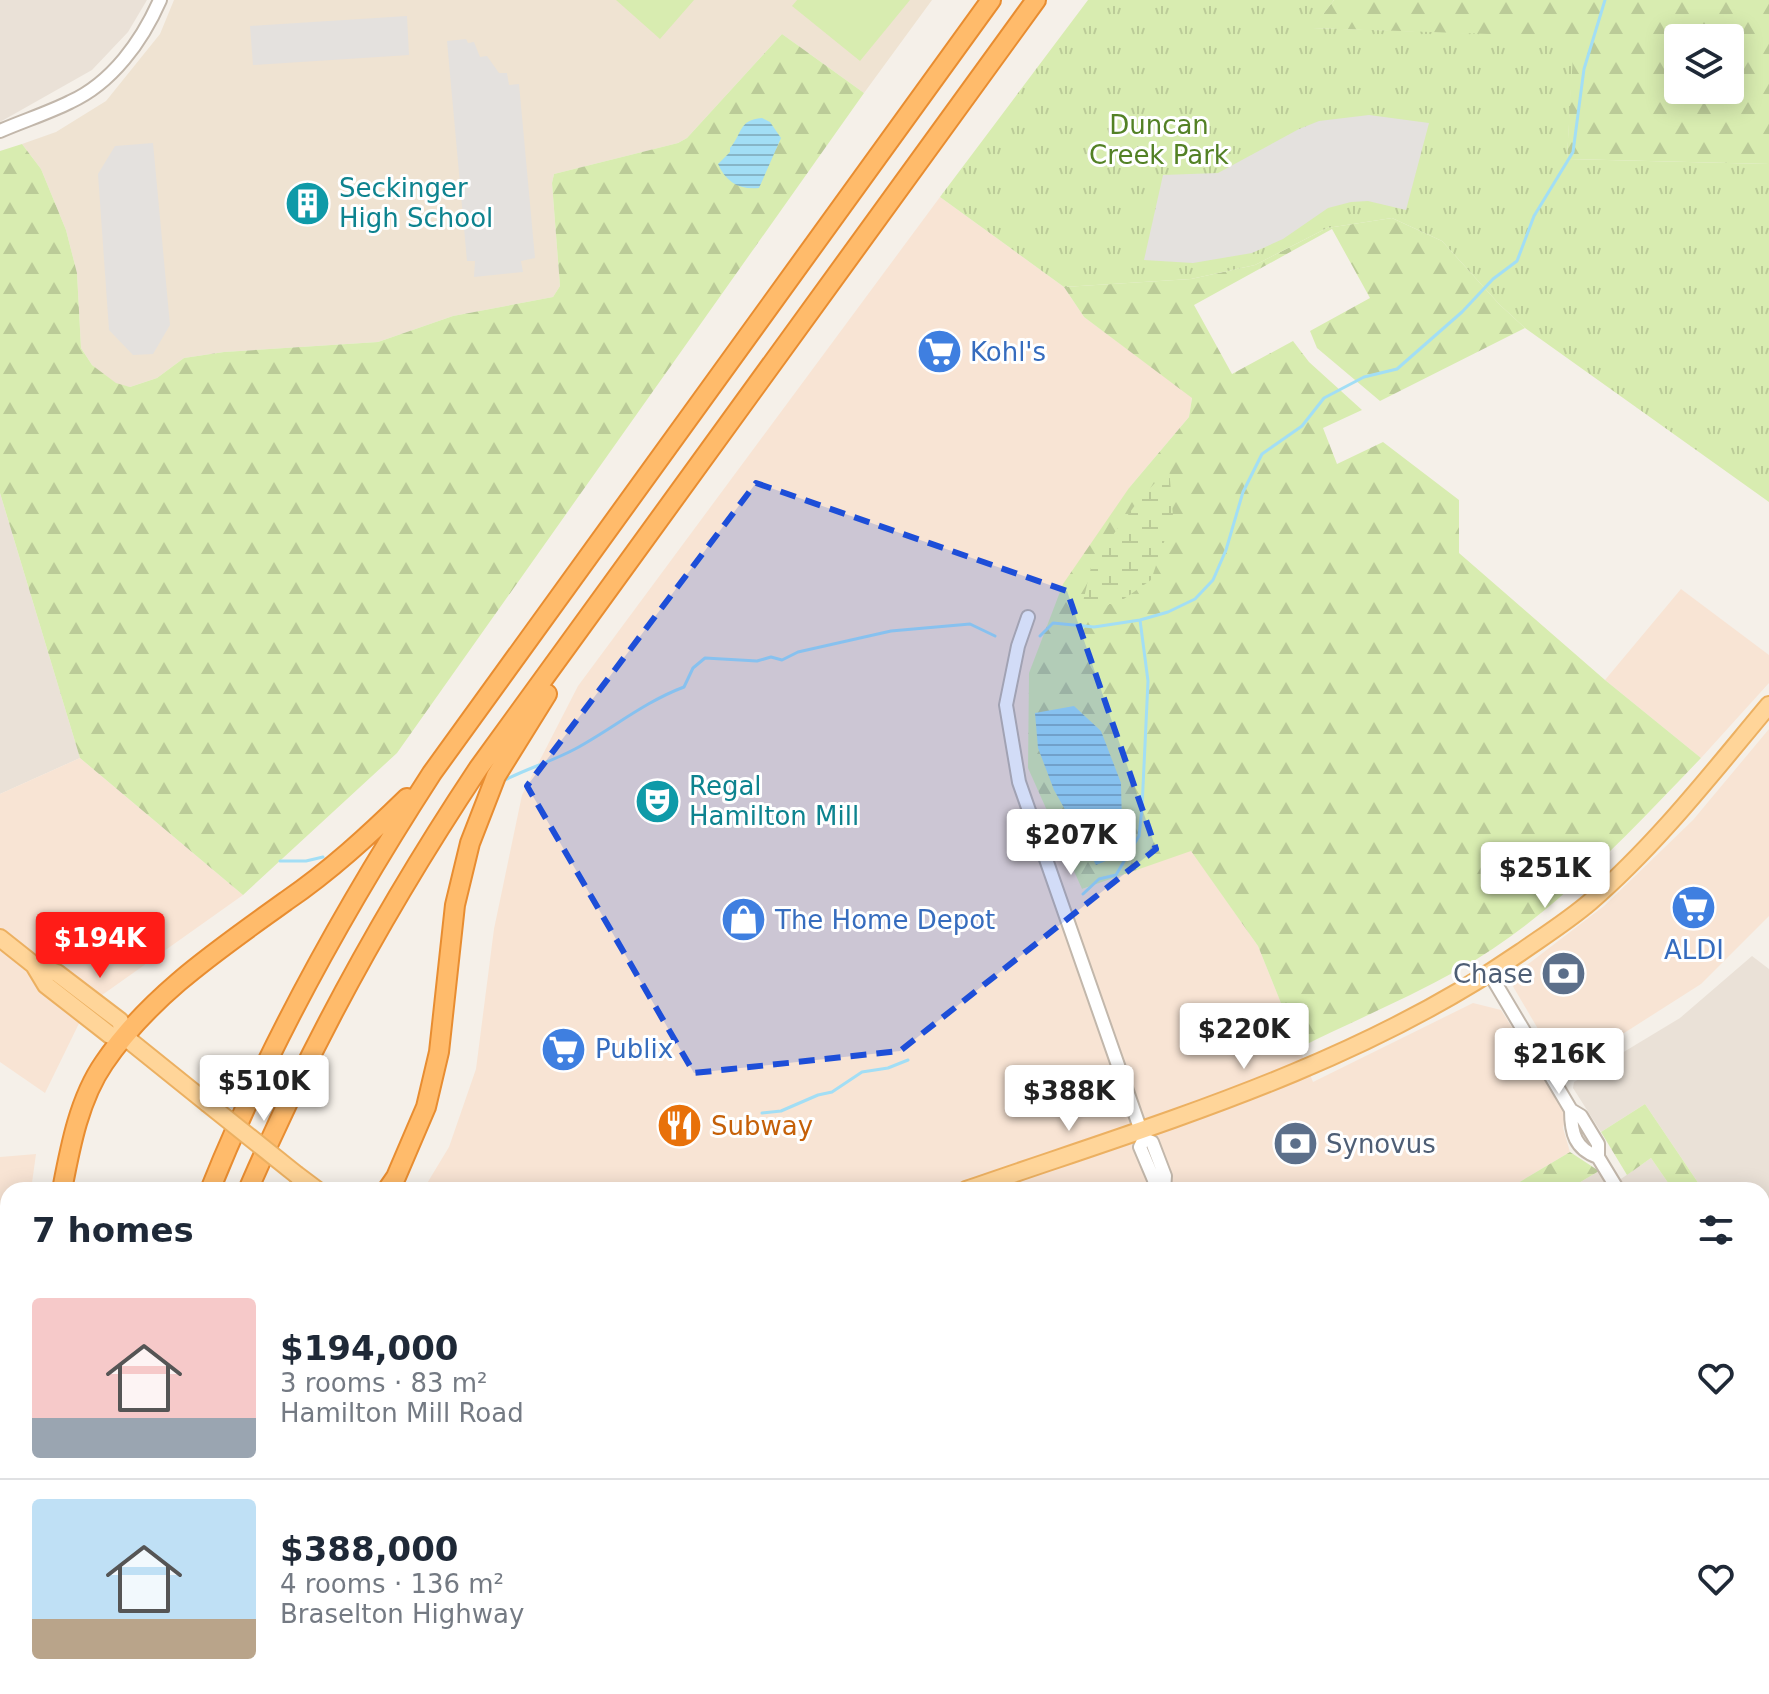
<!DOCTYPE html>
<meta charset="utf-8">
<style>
body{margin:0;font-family:"DejaVu Sans",sans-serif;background:#f6f6f7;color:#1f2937;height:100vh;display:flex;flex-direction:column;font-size:30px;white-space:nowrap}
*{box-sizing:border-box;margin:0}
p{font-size:26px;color:#747a83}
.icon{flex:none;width:44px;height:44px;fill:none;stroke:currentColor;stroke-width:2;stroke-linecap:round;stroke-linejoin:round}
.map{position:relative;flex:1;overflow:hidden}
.panel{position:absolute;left:0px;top:1182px;width:1770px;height:512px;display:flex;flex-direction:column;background:#fff;border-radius:24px 24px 0 0;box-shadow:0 4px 20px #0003}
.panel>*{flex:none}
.buttons{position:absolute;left:1664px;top:24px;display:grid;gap:16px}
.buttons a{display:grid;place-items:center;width:80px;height:80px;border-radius:8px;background:#fff;box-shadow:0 4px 20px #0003;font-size:40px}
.price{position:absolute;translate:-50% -68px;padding:0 18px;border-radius:8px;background:#fff;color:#222;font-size:26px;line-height:52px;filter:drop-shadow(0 2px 4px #0008)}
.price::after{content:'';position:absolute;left:50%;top:48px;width:24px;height:18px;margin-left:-12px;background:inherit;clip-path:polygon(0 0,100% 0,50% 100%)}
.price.active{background:#ff1c17;color:#fff}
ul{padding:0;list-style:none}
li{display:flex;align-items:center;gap:24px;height:200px;padding:0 32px}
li+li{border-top:2px solid #e0e1e3}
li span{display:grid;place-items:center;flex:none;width:224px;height:160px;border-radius:8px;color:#555}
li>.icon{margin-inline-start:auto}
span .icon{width:96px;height:96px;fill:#fffc;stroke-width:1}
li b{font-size:34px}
h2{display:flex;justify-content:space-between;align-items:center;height:96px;padding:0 32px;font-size:34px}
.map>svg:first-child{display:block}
.residential{fill:#eae1d7}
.commercial{fill:#f8e4d4}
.education{fill:#efe3d2}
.grass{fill:#d8ecb0}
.forest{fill:url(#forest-firs);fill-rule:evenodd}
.wetland{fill:url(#wetland-marsh)}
.park{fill:url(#park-tufts)}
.parking{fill:#e4e1de}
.water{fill:url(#water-rules)}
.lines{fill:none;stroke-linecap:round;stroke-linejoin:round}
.stream{stroke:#a2def5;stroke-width:3}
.minor-casing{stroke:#c2b7ab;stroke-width:16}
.major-casing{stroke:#ecb061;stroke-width:20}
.highway-casing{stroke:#e88d31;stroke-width:22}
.minor{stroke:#fff;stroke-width:12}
.major{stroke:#ffd599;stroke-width:16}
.highway{stroke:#ffbb6b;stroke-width:18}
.major-bridge-casing{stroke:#ecb061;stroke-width:20;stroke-linecap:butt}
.major-bridge{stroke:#ffd599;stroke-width:16}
.marked{fill:#1d4ed8;fill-opacity:0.2;stroke:#1d4ed8;stroke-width:6;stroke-dasharray:16 10;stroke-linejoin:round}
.labels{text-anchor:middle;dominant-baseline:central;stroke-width:6;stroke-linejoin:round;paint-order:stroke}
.park-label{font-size:26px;fill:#538125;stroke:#fff}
.culture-label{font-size:26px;fill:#0d838f;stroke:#fff;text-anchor:start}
.shop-label{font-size:26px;fill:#366cbe;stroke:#fff;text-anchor:start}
.service-label{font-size:26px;fill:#4e5e75;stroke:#fff;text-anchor:end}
.food-label{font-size:26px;fill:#c56008;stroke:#fff;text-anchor:start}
</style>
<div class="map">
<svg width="1769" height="1694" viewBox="0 0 1769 1694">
<defs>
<pattern id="forest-firs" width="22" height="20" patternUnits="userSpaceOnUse" patternTransform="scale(2)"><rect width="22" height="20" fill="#d8ecb0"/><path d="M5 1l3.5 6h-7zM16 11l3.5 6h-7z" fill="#bbcb98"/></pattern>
<pattern id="wetland-marsh" width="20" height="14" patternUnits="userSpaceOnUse" patternTransform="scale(2)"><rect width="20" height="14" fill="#d8ecb0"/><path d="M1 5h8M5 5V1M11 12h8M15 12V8" fill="none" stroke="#bbcb98"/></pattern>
<pattern id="park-tufts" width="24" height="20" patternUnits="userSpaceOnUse" patternTransform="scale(2)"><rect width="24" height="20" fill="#d8ecb0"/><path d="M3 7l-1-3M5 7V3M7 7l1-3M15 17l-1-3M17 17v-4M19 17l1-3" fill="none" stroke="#bbcb98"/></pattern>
<pattern id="water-rules" width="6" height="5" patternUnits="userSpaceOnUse" patternTransform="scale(2)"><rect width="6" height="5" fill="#a2def5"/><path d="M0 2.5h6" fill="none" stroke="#86b5c7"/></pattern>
</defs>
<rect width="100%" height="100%" fill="#f5f0e9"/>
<path class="residential" d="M0,0H147L128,32L92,70L0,122Z
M0,493L80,758L0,794Z
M1752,956L1769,969V1229L1762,1235V1190H1703L1645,1104L1601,1132L1573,1088L1574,1082L1680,1018Z
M1651,1158L1673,1190H1567L1599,1171L1608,1188Z
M1762,1349L1769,1359V1457L1762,1462Z
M1762,1598H1769V1694H1580V1686H1762Z
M595,1686H737L749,1694H587Z"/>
<path class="commercial" d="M940,197L1064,287L1084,317L1192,397L1189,417L1129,488L1082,889L1191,850L1258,946L1313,1082L1473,1003L1501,1010L1567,1113L1563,1128L1570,1152L1506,1190H423L449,1147L476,1069L494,929L522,795L578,686Z
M1681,589L1769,655V683L1701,758L1605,680Z
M1769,729V916L1701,984L1621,1035L1561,1068L1511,983L1514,975L1604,906L1693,820Z
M80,758L243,895L88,1005L45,1093L0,1062V794Z
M36,1154L31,1190H8V1377H0V1157Z"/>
<path class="education" d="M174,0H932L864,93L782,34L687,138L678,143L554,174L552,183L560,286L553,297L453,316L378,342L224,352L184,358L157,378L130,387L116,384L92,365L81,348L77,273L66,230L41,169L22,144L56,132L106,101L160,34Z"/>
<path class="grass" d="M616,0H694L660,39Z
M797,0H910L860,61L792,6Z
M1762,1492L1769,1494V1598H1762Z
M987,1686H1580V1694H999Z"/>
<path class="forest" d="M1334,0H1769V164L1567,159L1573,38L1312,28ZM1678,38H1730V90H1678Z
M782,34L864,93L397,753L243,895L80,758L0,493V151L22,144L41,169L66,230L77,273L81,348L92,365L116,383L130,387L157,378L184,358L224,352L378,342L453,316L553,297L560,286L552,183L554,174L678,143L687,138Z
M1392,218L1442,241L1499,304L1525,328L1380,401L1317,348L1310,331L1370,298L1332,229L1194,305L1232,374L1293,341L1309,362L1362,410L1323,428L1337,464L1383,442L1459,500V553L1605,680L1701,758C1629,833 1549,920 1458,970C1406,999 1351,1022 1299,1048L1258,946L1191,851L1082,889L1028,768L1029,673L1063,584L1129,488L1189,417L1192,398L1084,317L1064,287L1191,279L1255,265L1327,228Z
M1645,1104L1703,1190H1673L1651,1158L1627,1175L1601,1132Z
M1570,1152L1599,1171L1567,1190H1506Z
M123,1686H536L539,1694H121Z
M865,1686H959L972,1694H875Z"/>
<path class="wetland" d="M1169,468L1173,516L1151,580L1118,603L1090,609L1083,602L1092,563L1139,500Z"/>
<path class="park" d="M1088,0H1334L1313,28L1574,37L1567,159L1769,164V502L1525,328L1499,304L1442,241L1392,218L1327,228L1255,265L1191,279L1064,287L940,197Z"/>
<path class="parking" d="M407,16L409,55L253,65L250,26Z
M466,39L468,43L474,42L480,57L487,56L499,73H507L509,85L519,84L535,258L521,261L523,272L474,277L475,261H467L447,41Z
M1369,115L1429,123L1406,210L1368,201L1351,202L1328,208L1283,239L1252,253L1193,263L1144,260L1163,175L1218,173L1299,129L1319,121Z
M153,143L170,325L153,354L133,355L109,330L98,174L115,146Z
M8,1374V1532L0,1592V1375Z"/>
<path class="water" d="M762,118L770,122L781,138L759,188C739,190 726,182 718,164L730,152V148C743,133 738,120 762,118Z
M1074,706L1101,731L1121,783L1122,827L1111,859L1096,865L1054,790L1038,748L1035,713Z"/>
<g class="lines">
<path class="stream" d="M1040,636L1053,623L1094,627L1140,620L1168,612L1195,599L1213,580L1226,550L1243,492L1262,454L1302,426L1324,398L1364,377L1397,369L1462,312L1493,279L1517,261L1534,216L1573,152L1584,69L1605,0
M501,782C525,769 551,762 575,749C612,729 644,702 684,687L693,668L705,658L757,661L771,657L782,660L798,652L891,631L970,624L995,636
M280,861H306L323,857
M1083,894L1099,879L1116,875L1139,836L1142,808L1148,681L1140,620
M762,1113L781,1111L818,1095L832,1092L862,1072L888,1068L908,1060
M1762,1516L1769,1517"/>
<defs>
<path id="minor" d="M0,131C23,121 48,113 70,102C112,83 142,41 160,0
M1028,617L1018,646L1006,705L1019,782L1141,1131L1144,1139L1152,1142L1165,1176L1164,1190
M1490,974L1571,1110
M1144,1139L1140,1147L1154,1180L1163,1190
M1598,1157C1575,1149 1571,1133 1571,1110L1581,1116L1598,1144V1157L1618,1190
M1762,1681L1769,1683
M840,1686L850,1694
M973,1686L985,1694"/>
<path id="major" d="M0,938L34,965L46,985L110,1035L125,1037
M34,965L57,973L120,1021L125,1037L207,1103
M297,1175L317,1190
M966,1190C1156,1124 1353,1068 1521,952C1544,936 1569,920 1590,902C1657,844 1712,773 1769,705
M551,1686L553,1694"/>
<path id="highway" d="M62,1190C70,1148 79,1099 104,1063C150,995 221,948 286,901C330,871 369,835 407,798
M210,1190C269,1043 346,906 432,773L991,0
M248,1190C312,1042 389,903 478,769L1036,0
M387,1190L396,1177L426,1107L439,1052L455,905L470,843L496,776L547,694
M49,1694L51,1686
M64,1694L66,1686
M97,1694L98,1686"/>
</defs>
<use href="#minor" class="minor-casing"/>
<use href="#major" class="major-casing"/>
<use href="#highway" class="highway-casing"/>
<use href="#minor" class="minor"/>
<use href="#major" class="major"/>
<use href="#highway" class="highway"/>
<defs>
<path id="major-bridge" d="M207,1103L297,1175"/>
</defs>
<use href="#major-bridge" class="major-bridge-casing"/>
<use href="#major-bridge" class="major-bridge"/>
</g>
<path class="marked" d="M756,483L1067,591L1156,849L900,1051L694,1073L527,786Z"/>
<defs>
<symbol id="building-disc" viewBox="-11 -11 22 22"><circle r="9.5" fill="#0f9aa8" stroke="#fff"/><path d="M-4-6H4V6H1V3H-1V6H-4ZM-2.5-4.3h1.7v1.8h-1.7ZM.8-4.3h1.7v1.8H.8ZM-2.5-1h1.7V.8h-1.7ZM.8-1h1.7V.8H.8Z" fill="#fff"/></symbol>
<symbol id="supermarket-disc" viewBox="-11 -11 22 22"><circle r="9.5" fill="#3f7fe0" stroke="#fff"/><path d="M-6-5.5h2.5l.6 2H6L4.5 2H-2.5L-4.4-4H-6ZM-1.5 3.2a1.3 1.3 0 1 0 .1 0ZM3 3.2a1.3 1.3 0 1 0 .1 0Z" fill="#fff"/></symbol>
<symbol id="theatre-disc" viewBox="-11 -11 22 22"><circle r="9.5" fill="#0f9aa8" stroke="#fff"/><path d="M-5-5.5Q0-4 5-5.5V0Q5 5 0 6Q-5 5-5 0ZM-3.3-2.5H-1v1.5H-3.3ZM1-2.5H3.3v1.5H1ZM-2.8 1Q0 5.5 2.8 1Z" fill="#fff"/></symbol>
<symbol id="shop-disc" viewBox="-11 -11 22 22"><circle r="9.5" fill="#3f7fe0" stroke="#fff"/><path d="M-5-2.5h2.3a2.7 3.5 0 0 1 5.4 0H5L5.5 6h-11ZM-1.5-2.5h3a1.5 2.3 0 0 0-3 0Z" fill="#fff"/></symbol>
<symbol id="bank-disc" viewBox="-11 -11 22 22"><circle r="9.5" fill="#5c6f8a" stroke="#fff"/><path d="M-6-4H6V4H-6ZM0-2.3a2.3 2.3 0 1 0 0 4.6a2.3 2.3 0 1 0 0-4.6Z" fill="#fff"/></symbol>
<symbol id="restaurant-disc" viewBox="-11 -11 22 22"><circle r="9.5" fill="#e8710a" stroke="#fff"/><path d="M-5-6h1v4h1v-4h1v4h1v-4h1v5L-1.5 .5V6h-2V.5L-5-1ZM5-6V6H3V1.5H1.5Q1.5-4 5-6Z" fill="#fff"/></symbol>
</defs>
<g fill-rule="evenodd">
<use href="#building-disc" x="282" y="178" width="51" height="51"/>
<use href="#supermarket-disc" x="914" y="326" width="51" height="51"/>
<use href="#theatre-disc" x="632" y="776" width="51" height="51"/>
<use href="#supermarket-disc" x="1668" y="882" width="51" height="51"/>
<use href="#shop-disc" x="718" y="894" width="51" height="51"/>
<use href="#bank-disc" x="1538" y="948" width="51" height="51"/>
<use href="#supermarket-disc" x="538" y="1024" width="51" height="51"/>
<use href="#restaurant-disc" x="654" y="1100" width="51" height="51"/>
<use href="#bank-disc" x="1270" y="1118" width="51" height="51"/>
</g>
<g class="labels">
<g class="park-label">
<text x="1159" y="125">Duncan<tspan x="1159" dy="30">Creek Park</tspan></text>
</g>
<g class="culture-label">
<text x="339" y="188">Seckinger<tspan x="339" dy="30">High School</tspan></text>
<text x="689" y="786">Regal<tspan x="689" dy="30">Hamilton Mill</tspan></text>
</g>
<g class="shop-label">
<text x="970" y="352">Kohl's</text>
<text x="775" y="920">The Home Depot</text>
<text x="1694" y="950" text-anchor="middle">ALDI</text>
<text x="595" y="1049">Publix</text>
</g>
<g class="service-label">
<text x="1533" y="974">Chase</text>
<text x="1326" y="1144" text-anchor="start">Synovus</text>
</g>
<g class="food-label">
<text x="711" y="1126">Subway</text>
</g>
</g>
</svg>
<div class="buttons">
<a><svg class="icon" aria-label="layers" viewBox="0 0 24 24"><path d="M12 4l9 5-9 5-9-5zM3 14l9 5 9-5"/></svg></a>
</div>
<b class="price" style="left:1071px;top:877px">$207K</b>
<b class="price" style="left:1545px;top:910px">$251K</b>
<b class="price active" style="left:100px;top:980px">$194K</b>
<b class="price" style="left:1244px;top:1071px">$220K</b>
<b class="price" style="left:1559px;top:1096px">$216K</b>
<b class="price" style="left:264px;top:1123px">$510K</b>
<b class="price" style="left:1069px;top:1133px">$388K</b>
<section class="panel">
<h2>7 homes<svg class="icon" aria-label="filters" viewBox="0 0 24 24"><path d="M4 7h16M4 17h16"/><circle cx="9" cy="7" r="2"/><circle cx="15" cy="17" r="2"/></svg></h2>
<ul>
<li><span style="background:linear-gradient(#f6c9c9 75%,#9aa5b1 0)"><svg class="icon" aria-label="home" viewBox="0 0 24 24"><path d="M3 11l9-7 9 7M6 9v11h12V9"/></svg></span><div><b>$194,000</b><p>3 rooms · 83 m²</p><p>Hamilton Mill Road</p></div><svg class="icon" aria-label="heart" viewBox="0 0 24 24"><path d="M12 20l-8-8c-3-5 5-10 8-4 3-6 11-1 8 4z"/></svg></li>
<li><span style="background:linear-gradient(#bfe0f5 75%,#b9a48a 0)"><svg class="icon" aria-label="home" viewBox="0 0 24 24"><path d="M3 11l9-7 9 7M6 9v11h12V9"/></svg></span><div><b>$388,000</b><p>4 rooms · 136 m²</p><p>Braselton Highway</p></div><svg class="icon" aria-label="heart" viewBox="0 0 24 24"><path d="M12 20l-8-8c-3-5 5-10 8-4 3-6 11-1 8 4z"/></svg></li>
</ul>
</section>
</div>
